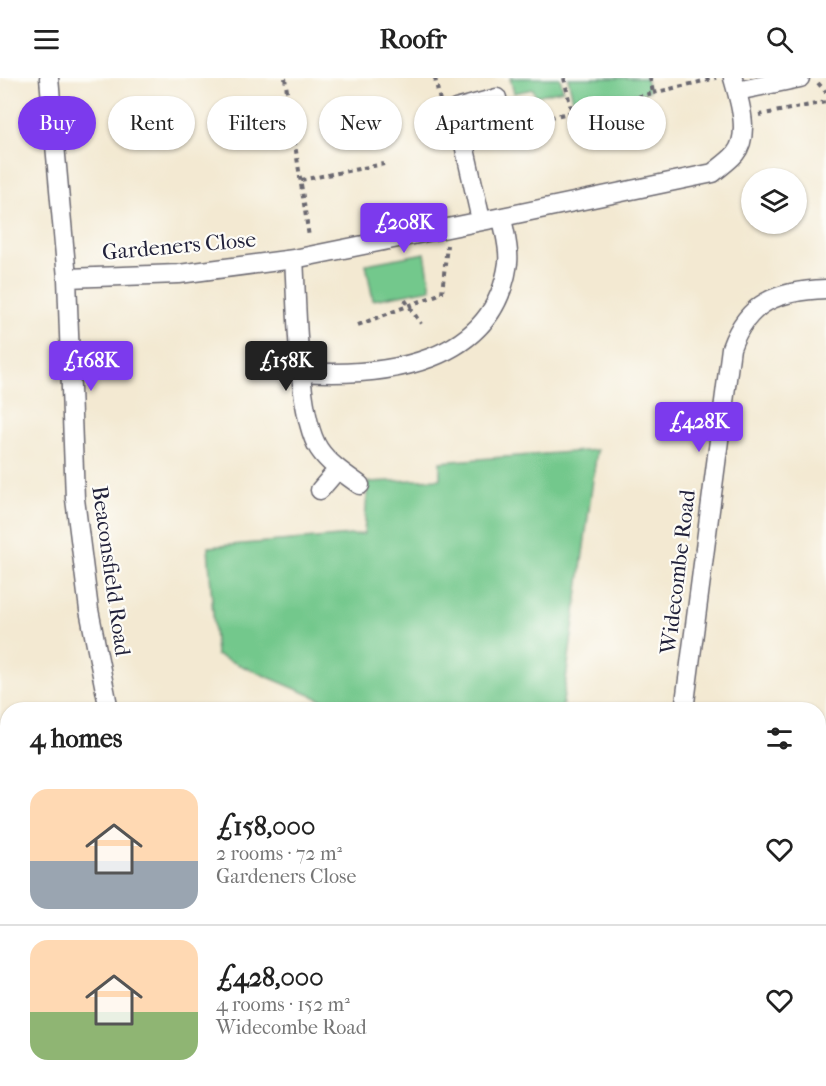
<!DOCTYPE html>
<meta charset="utf-8">
<style>
body{margin:0;font-family:"IM FELL French Canon",serif;background:#f2f2f2;color:#222;height:100vh;display:flex;flex-direction:column;font-size:22px;white-space:nowrap}
*{box-sizing:border-box;margin:0}
p{font-size:20px;color:#767676}
.icon{flex:none;width:33px;height:33px;fill:none;stroke:currentColor;stroke-width:2;stroke-linecap:round;stroke-linejoin:round}
.map{position:relative;flex:1;overflow:hidden}
.drawer{position:absolute;left:0px;top:624px;width:826px;height:384px;display:flex;flex-direction:column;background:#fff;border-radius:24px 24px 0 0;box-shadow:0 2px 4px #0004}
.drawer>*{flex:none}
.guide{position:absolute;left:18px;top:18px;width:790px;height:54px;display:flex;gap:12px}
.fabs{position:absolute;left:741px;top:90px;display:grid;gap:12px}
.fabs a{display:grid;place-items:center;width:66px;height:66px;border-radius:50%;background:#fff;box-shadow:0 2px 4px #0004;font-size:30px}
.price{position:absolute;translate:-50% -51px;padding:0 14px;border-radius:6px;background:#7c3aed;color:#fff;font-size:20px;line-height:39px;filter:drop-shadow(0 2px 3px #0008)}
.price::after{content:'';position:absolute;left:50%;top:36px;width:18px;height:14px;margin-left:-9px;background:inherit;clip-path:polygon(0 0,100% 0,50% 100%)}
.price.current{background:#222;color:#fff}
ul{padding:0;list-style:none}
li{display:flex;align-items:center;gap:18px;height:150px;padding:0 30px}
li+li{border-top:2px solid #e0e0e0}
li span{display:grid;place-items:center;flex:none;width:168px;height:120px;border-radius:18px;color:#555}
li>.icon{margin-inline-start:auto}
span .icon{width:72px;height:72px;fill:#fffc;stroke-width:1}
li b{font-size:26px}
h2{display:flex;justify-content:space-between;align-items:center;height:72px;padding:0 30px;font-size:26px}
.chip{padding:0 21px;border-radius:27px;background:#fff;box-shadow:0 2px 4px #0004;font-size:21px;line-height:54px}
.chip.current{background:#7c3aed;color:#fff}
header{display:flex;justify-content:space-between;align-items:center;height:78px;padding:0 30px;background:#fff;font-size:27px;font-weight:800}
.map>svg:first-child{display:block}
.green{fill:#73c88c;stroke:#4a7564;stroke-width:1.5}
.lines{fill:none;stroke-linecap:round;stroke-linejoin:round}
.stream{stroke:#64c0e2;stroke-width:6}
.minor-casing{stroke:#6b6870;stroke-width:21}
.tertiary-casing{stroke:#6b6870;stroke-width:26}
.path{stroke:#6b6870;stroke-width:4;stroke-dasharray:4.5 4.5;stroke-linecap:butt}
.minor{stroke:#fff;stroke-width:18}
.tertiary{stroke:#fff;stroke-width:22}
.labels{text-anchor:middle;dominant-baseline:central;stroke-width:4.5;stroke-linejoin:round;paint-order:stroke}
.street-label{font-size:22px;fill:#22223b;stroke:#fdfcf7}
</style>
<header><svg class="icon" aria-label="menu" viewBox="0 0 24 24"><path d="M4 6h16M4 12h16M4 18h16"/></svg>Roofr<svg class="icon" aria-label="search" viewBox="0 0 24 24"><circle cx="10" cy="10" r="6"/><path d="M15 15l6 6"/></svg></header>
<div class="map">
<svg width="826" height="1008" viewBox="0 0 826 1008">
<rect width="100%" height="100%" fill="#fdfcf7"/>
<filter id="ink" filterUnits="userSpaceOnUse"><feTurbulence type="fractalNoise" baseFrequency=".0167" numOctaves="2"/><feDisplacementMap in="SourceGraphic" scale="12" xChannelSelector="R" yChannelSelector="G"/><feConvolveMatrix kernelMatrix="1 2 1 2 8 2 1 2 1" color-interpolation-filters="sRGB"/></filter>
<filter id="wash" filterUnits="userSpaceOnUse"><feTurbulence type="fractalNoise" baseFrequency=".008" numOctaves="4" result="noise"/><feDisplacementMap in="SourceGraphic" scale="24" xChannelSelector="R" yChannelSelector="G"/><feGaussianBlur stdDeviation="1.35" result="paint"/><feColorMatrix in="noise" values="0 0 0 0 0 0 0 0 0 0 0 0 0 0 0 0 0 1.4 0 .05"/><feComposite in="paint" operator="in"/></filter>
<g filter="url(#wash)">
<rect width="100%" height="100%" fill="#f3e9d2"/>
<path class="green" d="M510,0H560L563,12L536,18L533,11L514,15Z
M568,0H646L649,13L575,31Z
M425,175L431,211L373,222L366,186Z
M597,372L562,631H343L216,577L208,469L364,456L368,404L440,401V384Z"/>
<g class="lines">
<path class="stream" d="M217,1008V1000"/>
</g>
</g>
<g filter="url(#ink)">
<g class="lines">
<defs>
<path id="minor" d="M49,0L67,200L75,421L89,532L109,632
M737,13L800,0
M502,139L713,95C720,89 729,83 735,76C751,57 739,21 733,0
M481,142L456,31L497,20
M294,181C297,224 297,338 319,371C329,386 346,397 360,407
M67,200L179,196L294,181L502,139C504,153 510,171 508,185C494,287 384,299 302,294
M320,412L338,391
M684,632L731,270C748,223 778,213 826,211
M0,889L8,888
M184,1000L185,1008"/>
<path id="tertiary" d="M0,665L8,666
M819,977L826,980"/>
</defs>
<use href="#minor" class="minor-casing"/>
<use href="#tertiary" class="tertiary-casing"/>
<path class="path" d="M285,0L309,159
M435,0L440,23
M564,0L572,35
M818,5L826,14
M653,15L716,0
M759,37L826,24
M480,56L653,15L650,0
M301,102L384,86
M405,222L421,246
M358,247L442,215L447,167
M243,1000L244,1008"/>
<use href="#minor" class="minor"/>
<use href="#tertiary" class="tertiary"/>
</g>
</g>
<g class="labels">
<g class="street-label">
<text transform="translate(179 168) rotate(-5)">Gardeners Close</text>
<text transform="translate(111 493) rotate(82)">Beaconsfield Road</text>
<text transform="translate(678 494) rotate(-83)">Widecombe Road</text>
</g>
</g>
</svg>
<div class="fabs">
<a><svg class="icon" aria-label="layers" viewBox="0 0 24 24"><path d="M12 4l9 5-9 5-9-5zM3 14l9 5 9-5"/></svg></a>
</div>
<b class="price" style="left:404px;top:176px">£208K</b>
<b class="price" style="left:91px;top:314px">£168K</b>
<b class="price current" style="left:286px;top:314px">£158K</b>
<b class="price" style="left:699px;top:375px">£428K</b>
<div class="guide">
<a class="chip current">Buy</a>
<a class="chip">Rent</a>
<a class="chip">Filters</a>
<a class="chip">New</a>
<a class="chip">Apartment</a>
<a class="chip">House</a>
</div>
<section class="drawer">
<h2>4 homes<svg class="icon" aria-label="filters" viewBox="0 0 24 24"><path d="M4 7h16M4 17h16"/><circle cx="9" cy="7" r="2"/><circle cx="15" cy="17" r="2"/></svg></h2>
<ul>
<li><span style="background:linear-gradient(#ffd9b3 60%,#9aa5b1 0)"><svg class="icon" aria-label="home" viewBox="0 0 24 24"><path d="M3 11l9-7 9 7M6 9v11h12V9"/></svg></span><div><b>£158,000</b><p>2 rooms · 72 m²</p><p>Gardeners Close</p></div><svg class="icon" aria-label="heart" viewBox="0 0 24 24"><path d="M12 20l-8-8c-3-5 5-10 8-4 3-6 11-1 8 4z"/></svg></li>
<li><span style="background:linear-gradient(#ffd9b3 60%,#8fb573 0)"><svg class="icon" aria-label="home" viewBox="0 0 24 24"><path d="M3 11l9-7 9 7M6 9v11h12V9"/></svg></span><div><b>£428,000</b><p>4 rooms · 152 m²</p><p>Widecombe Road</p></div><svg class="icon" aria-label="heart" viewBox="0 0 24 24"><path d="M12 20l-8-8c-3-5 5-10 8-4 3-6 11-1 8 4z"/></svg></li>
</ul>
</section>
</div>
